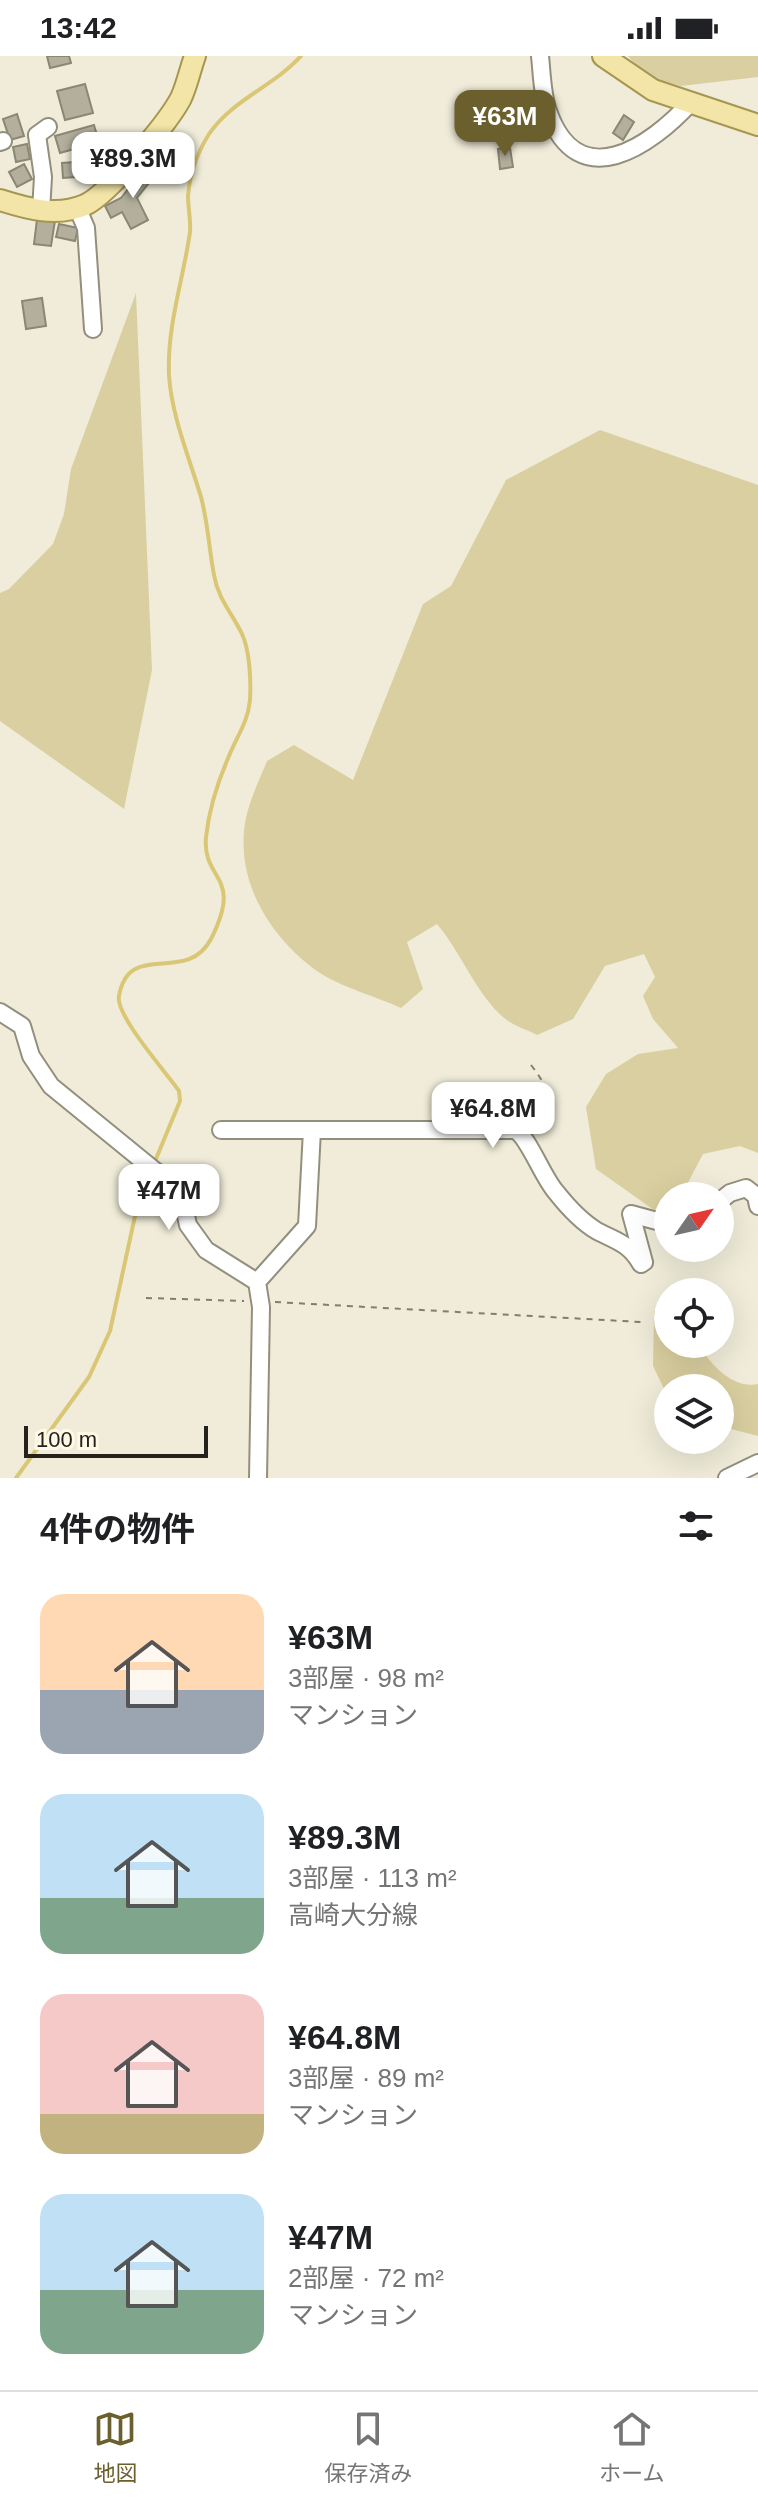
<!DOCTYPE html>
<html lang="ja">
<meta charset="utf-8">
<style>
body{margin:0;font-family:Helvetica,"Noto Sans JP",sans-serif;background:#f2f2f2;color:#202124;height:100vh;display:flex;flex-direction:column;font-size:30px;white-space:nowrap}
*{box-sizing:border-box;margin:0}
p{font-size:26px;color:#757577}
.icon{flex:none;width:44px;height:44px;fill:none;stroke:currentColor;stroke-width:2;stroke-linecap:round;stroke-linejoin:round}
.map{position:relative;height:1422px;overflow:hidden}
.panel{display:flex;flex-direction:column;background:#fff;flex:1}
.panel>*{flex:none}
.needle{width:52px;rotate:56deg}
.controls{position:absolute;left:654px;top:1126px;display:grid;gap:16px}
.controls a{display:grid;place-items:center;width:80px;height:80px;border-radius:50%;background:#fff;box-shadow:0 8px 32px #0002;font-size:40px}
.scale{position:absolute;left:24px;bottom:20px;width:184px;box-sizing:border-box;padding-left:8px;border:4px solid #24221b;border-top:0;font-size:22px;line-height:28px;white-space:nowrap;color:#24221b;-webkit-text-stroke:6px #fef9e6;paint-order:stroke}
.price{position:absolute;translate:-50% -68px;padding:0 18px;border-radius:16px;background:#fff;color:#222;font-size:26px;line-height:52px;filter:drop-shadow(0 2px 4px #0008)}
.price::after{content:'';position:absolute;left:50%;top:48px;width:24px;height:18px;margin-left:-12px;background:inherit;clip-path:polygon(0 0,100% 0,50% 100%)}
.price.on{background:#6b602d;color:#fff}
ul{padding:0;list-style:none}
li{display:flex;align-items:center;gap:24px;height:200px;padding:0 40px}
li span{display:grid;place-items:center;flex:none;width:224px;height:160px;border-radius:24px;color:#555}
li>.icon{margin-inline-start:auto}
span .icon{width:96px;height:96px;fill:#fffc;stroke-width:1}
li b{font-size:34px}
h2{display:flex;justify-content:space-between;align-items:center;height:96px;padding:0 40px;font-size:34px}
.status{display:flex;justify-content:space-between;align-items:center;height:56px;padding:0 40px;background:#fff;direction:ltr}
.status svg{height:22px;fill:currentColor}
.tabs{display:flex;justify-content:space-around;align-items:center;height:112px;border-top:2px solid #e0e0e0;background:#fff;font-size:22px;color:#757577}
.tabs a{display:grid;justify-items:center;gap:4px}
.tabs .on{color:#6b602d}
.map>svg:first-child{display:block}
.green{fill:#dacfa0}
.lines{fill:none;stroke-linecap:round;stroke-linejoin:round}
.stream{stroke:#dac776;stroke-width:4}
.building{fill:#b3af9c;stroke:#8b8775;stroke-width:2}
.minor-casing{stroke:#938f7d;stroke-width:20}
.major-casing{stroke:#a59650;stroke-width:24}
.path{stroke:#807d71;stroke-width:2;stroke-dasharray:6 6;stroke-linecap:butt}
.minor{stroke:#fff;stroke-width:16}
.major{stroke:#f3e5a7;stroke-width:20}
</style>
<div class="status"><b>13:42</b><svg viewBox="0 0 49 12"><path d="M0 12V9h3v3zM5 12V6h3v6zM10 12V3h3v9zM15 12V0h3v12zM26 1h20v11H26zM47 4h2v5h-2z"/></svg></div>
<div class="map">
<svg width="758" height="1422" viewBox="0 0 758 1422">
<rect width="100%" height="100%" fill="#f0ecd9"/>
<path class="green" d="M628,0H758V21L681,30L644,20Z
M136,237L152,614L124,753L0,665V537L9,533L53,488L64,458L71,413Z
M600,374L758,429V1097L740,1090L703,1098L683,1136L668,1140V1146L654,1154L596,1113L586,1051L606,1018L638,998L678,992L653,963L643,940L655,921L644,898L605,910L573,963L537,979C528,974 517,971 508,965C479,944 461,896 437,868L407,886L423,933L401,952C375,940 340,931 317,915C272,883 239,831 244,775C246,751 258,727 267,705L294,689L353,724L423,548L451,530L506,424Z
M668,1246V1288H698C711,1308 731,1333 758,1328V1380L720,1370V1332H668V1341L653,1310L654,1255Z"/>
<g class="lines">
<path class="stream" d="M153,1110L180,1045L179,1035C166,1016 115,959 119,940C129,883 186,930 211,883C244,818 202,826 206,781C209,754 218,725 229,700C237,680 248,666 250,644C251,625 250,595 242,578C232,557 218,543 214,519C209,493 208,467 201,441C190,404 171,358 169,319C167,269 183,225 190,176C191,164 188,152 188,140C190,117 197,97 209,78C232,44 274,30 301,0
M16,1422L89,1321L110,1275L135,1160L150,1118"/>
</g>
<path class="building" d="M47,0H69L71,7L50,12Z
M85,28L93,57L65,64L57,35Z
M508,57L515,59L513,86L498,83Z
M17,58L24,80L10,84L3,63Z
M624,59L634,66L623,84L613,77Z
M94,69L99,86L60,97L55,80Z
M27,88L30,103L16,106L13,91Z
M510,92L513,111L500,113L498,93Z
M75,106L76,121L63,122L62,107Z
M24,108L32,123L17,131L9,116Z
M147,109L157,117L137,142L148,164L131,173L122,156L111,162L105,150L121,142Z
M37,163L55,165L51,190L34,188Z
M59,168L78,172L75,185L56,181Z
M42,242L46,270L26,273L22,245Z"/>
<g class="lines">
<defs>
<path id="minor" d="M540,0C542,18 542,38 548,55C578,141 651,90 691,46
M0,86L3,85
M77,151L86,172L93,273
M41,155L43,121L37,79L48,71
M0,956L22,970L31,1000L51,1030L181,1136L188,1169L206,1194L257,1226L261,1251L258,1422
M221,1074H515C528,1080 543,1122 556,1136C567,1150 582,1166 597,1175C616,1185 629,1187 641,1208L644,1206L631,1158L668,1168
M720,1145L730,1137L746,1132L756,1140L758,1150
M257,1226L307,1170L312,1074
M727,1422L758,1407"/>
<path id="major" d="M603,0L653,34L758,69
M0,144C28,153 57,161 85,149C109,138 169,65 181,42C187,29 190,14 195,0"/>
</defs>
<use href="#minor" class="minor-casing"/>
<use href="#major" class="major-casing"/>
<path class="path" d="M531,1009C549,1032 555,1047 531,1069
M146,1242L244,1245
M275,1246L641,1266"/>
<use href="#minor" class="minor"/>
<use href="#major" class="major"/>
</g>
</svg>
<div class="controls">
<a><svg class="needle" viewBox="-14 -14 28 28"><path d="M0-13l5 13h-10z" fill="#e53935"/><path d="M0 13l5-13h-10z" fill="#757577"/></svg></a>
<a><svg class="icon" aria-label="locate" viewBox="0 0 24 24"><circle cx="12" cy="12" r="6"/><path d="M12 2v4M12 18v4M2 12h4M18 12h4"/></svg></a>
<a><svg class="icon" aria-label="layers" viewBox="0 0 24 24"><path d="M12 4l9 5-9 5-9-5zM3 14l9 5 9-5"/></svg></a>
</div>
<div class="scale">100 m</div>
<b class="price on" style="left:505px;top:102px">¥63M</b>
<b class="price" style="left:133px;top:144px">¥89.3M</b>
<b class="price" style="left:493px;top:1094px">¥64.8M</b>
<b class="price" style="left:169px;top:1176px">¥47M</b>
</div>
<section class="panel">
<h2>4件の物件<svg class="icon" aria-label="filters" viewBox="0 0 24 24"><path d="M4 7h16M4 17h16"/><circle cx="9" cy="7" r="2"/><circle cx="15" cy="17" r="2"/></svg></h2>
<ul>
<li><span style="background:linear-gradient(#ffd9b3 60%,#9aa5b1 0)"><svg class="icon" aria-label="home" viewBox="0 0 24 24"><path d="M3 11l9-7 9 7M6 9v11h12V9"/></svg></span><div><b>¥63M</b><p>3部屋 · 98 m²</p><p>マンション</p></div></li>
<li><span style="background:linear-gradient(#bfe0f5 65%,#7fa58c 0)"><svg class="icon" aria-label="home" viewBox="0 0 24 24"><path d="M3 11l9-7 9 7M6 9v11h12V9"/></svg></span><div><b>¥89.3M</b><p>3部屋 · 113 m²</p><p>高崎大分線</p></div></li>
<li><span style="background:linear-gradient(#f6c9c9 75%,#c2b280 0)"><svg class="icon" aria-label="home" viewBox="0 0 24 24"><path d="M3 11l9-7 9 7M6 9v11h12V9"/></svg></span><div><b>¥64.8M</b><p>3部屋 · 89 m²</p><p>マンション</p></div></li>
<li><span style="background:linear-gradient(#bfe0f5 60%,#7fa58c 0)"><svg class="icon" aria-label="home" viewBox="0 0 24 24"><path d="M3 11l9-7 9 7M6 9v11h12V9"/></svg></span><div><b>¥47M</b><p>2部屋 · 72 m²</p><p>マンション</p></div></li>
</ul>
</section>
<nav class="tabs">
<a class="on"><svg class="icon" aria-label="map" viewBox="0 0 24 24"><path d="M3 6l6-2 6 2 6-2v14l-6 2-6-2-6 2zM9 4v14M15 6v14"/></svg>地図</a>
<a><svg class="icon" aria-label="saved" viewBox="0 0 24 24"><path d="M7 4h10v16l-5-4-5 4z"/></svg>保存済み</a>
<a><svg class="icon" aria-label="home" viewBox="0 0 24 24"><path d="M3 11l9-7 9 7M6 9v11h12V9"/></svg>ホーム</a>
</nav>
